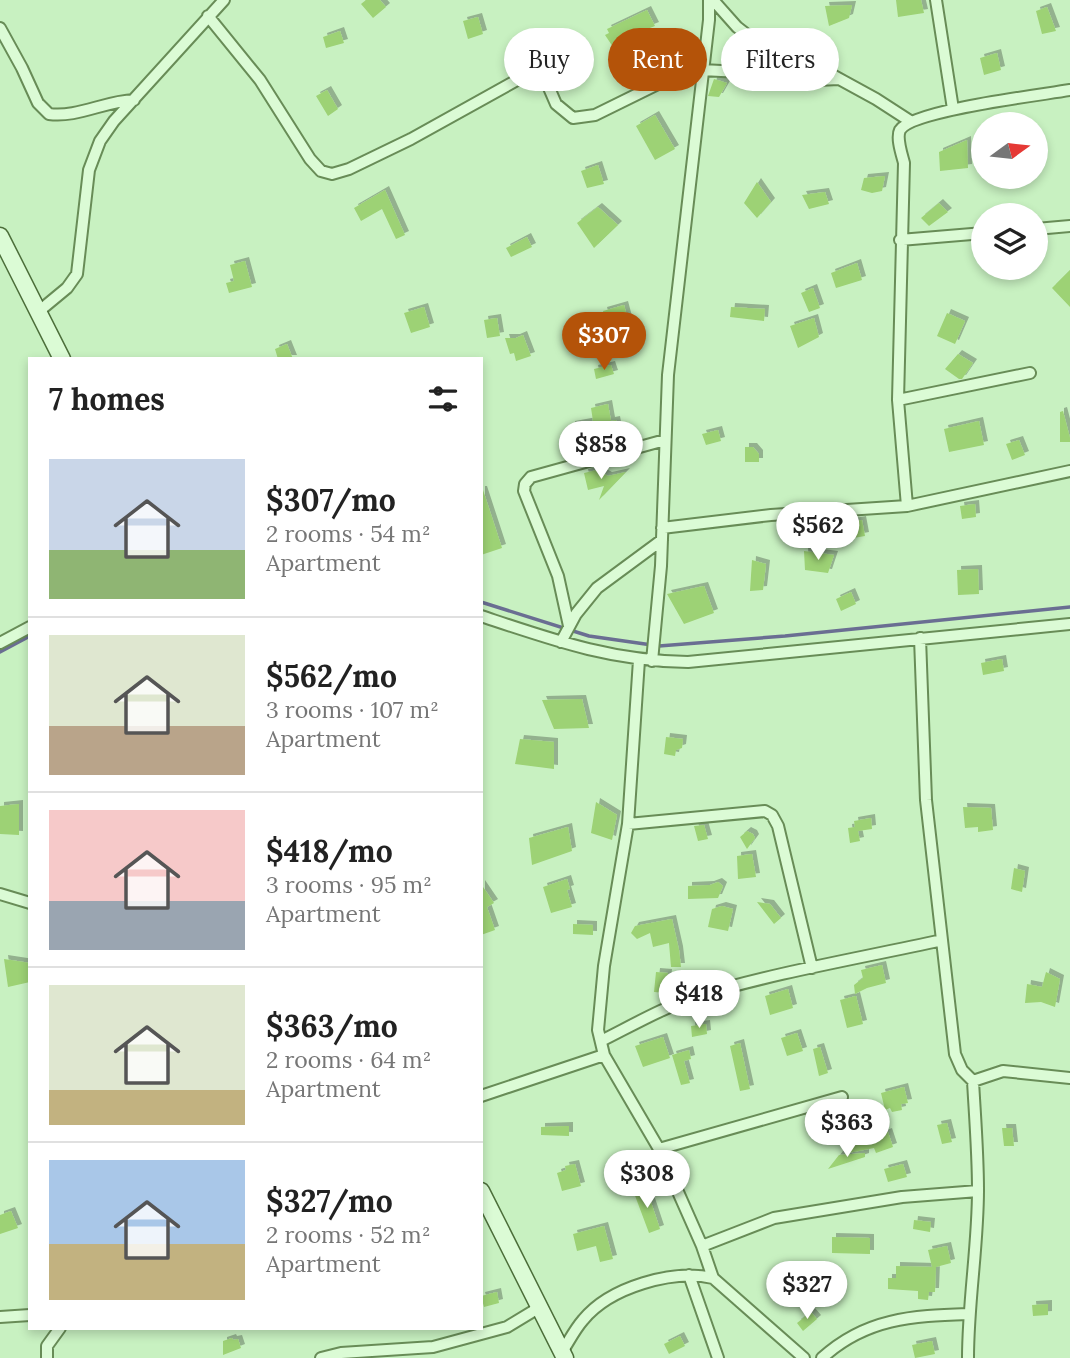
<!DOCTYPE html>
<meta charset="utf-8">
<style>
body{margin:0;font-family:Lora,serif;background:#f2f2f2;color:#222;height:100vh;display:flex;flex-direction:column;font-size:26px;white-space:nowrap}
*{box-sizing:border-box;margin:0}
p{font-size:23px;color:#767676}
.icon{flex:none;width:38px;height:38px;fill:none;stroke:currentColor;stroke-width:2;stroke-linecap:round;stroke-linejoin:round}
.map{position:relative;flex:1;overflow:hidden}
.side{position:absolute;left:28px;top:357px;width:455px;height:973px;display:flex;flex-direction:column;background:#fff;border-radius:0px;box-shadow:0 4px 10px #0003}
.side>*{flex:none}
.top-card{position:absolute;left:504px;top:28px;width:460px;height:63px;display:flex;gap:14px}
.needle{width:46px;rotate:75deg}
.controls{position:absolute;left:971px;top:112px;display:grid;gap:14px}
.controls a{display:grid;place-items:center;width:77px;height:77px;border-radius:50%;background:#fff;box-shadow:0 4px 10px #0003;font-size:35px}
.price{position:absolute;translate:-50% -60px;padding:0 16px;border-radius:24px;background:#fff;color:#222;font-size:23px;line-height:46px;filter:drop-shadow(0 2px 4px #0008)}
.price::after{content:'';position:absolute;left:50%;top:42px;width:21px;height:16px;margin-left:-10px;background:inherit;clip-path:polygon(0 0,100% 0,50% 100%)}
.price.selected{background:#b45309;color:#fff}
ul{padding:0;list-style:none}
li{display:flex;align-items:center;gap:21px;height:175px;padding:0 21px}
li+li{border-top:2px solid #e0e0e0}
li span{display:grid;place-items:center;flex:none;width:196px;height:140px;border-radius:0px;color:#555}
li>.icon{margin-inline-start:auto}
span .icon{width:84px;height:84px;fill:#fffc;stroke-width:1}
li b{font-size:30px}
h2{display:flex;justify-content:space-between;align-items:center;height:84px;padding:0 21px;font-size:30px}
.pill{padding:0 24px;border-radius:32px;background:#fff;box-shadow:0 4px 10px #0003;font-size:24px;line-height:63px}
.pill.selected{background:#b45309;color:#fff}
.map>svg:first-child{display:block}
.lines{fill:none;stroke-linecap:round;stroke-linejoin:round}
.stream{stroke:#6a6e92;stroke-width:3.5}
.building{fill:#9dd274;filter:url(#shadow)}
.street-casing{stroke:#688c57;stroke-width:14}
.secondary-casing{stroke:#4c6e3a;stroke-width:19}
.street{stroke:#dbfbd5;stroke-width:10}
.secondary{stroke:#dbfbd5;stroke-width:16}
</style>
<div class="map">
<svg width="1070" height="1358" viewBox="0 0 1070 1358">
<defs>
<filter id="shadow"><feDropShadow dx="4" dy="-4" stdDeviation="0" flood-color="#0004"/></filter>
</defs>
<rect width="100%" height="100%" fill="#c8f1c1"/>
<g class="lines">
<path class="stream" d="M481,602L589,636L659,646L785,636L1070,607
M0,652L30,636"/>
</g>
<path class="building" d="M366,0H380L386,7L373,18L361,4Z
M896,0H921L924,13L898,17Z
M852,5L849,18L829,26L825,6Z
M1047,7L1056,31L1042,34L1036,11Z
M647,10L655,26L629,36L613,47L605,35L609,33L607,29Z
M478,17L483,34L468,39L463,21Z
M340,31L344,43L326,48L323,37Z
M997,53L1001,70L984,75L980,58Z
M714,79L727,83L719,97L708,96Z
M327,90L338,109L328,116L316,96Z
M655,115L675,149L655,160L636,126Z
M967,140L968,168L940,171L939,152Z
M598,165L604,184L587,188L581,171Z
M885,176L882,191L872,193L861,190L864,178Z
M757,182L771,202L757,218L744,203Z
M385,190L405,235L396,239L382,209L361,221L354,208Z
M825,192L829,204L809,209L802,195Z
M939,203L948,212L929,226L921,218Z
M598,207L618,225L594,248L577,223Z
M527,237L532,247L511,257L506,248Z
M245,261L252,287L229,293L226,283L234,281L230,265Z
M857,263L862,280L836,288L831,273Z
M1070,270V307L1052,288Z
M813,288L820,308L809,312L801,293Z
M624,305L628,320L607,326L603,311Z
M424,307L430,327L411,333L404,313Z
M731,307L765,309L764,321L730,317Z
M947,313L965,321L955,344L937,336Z
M497,318L500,336L487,338L484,320Z
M814,318L819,337L798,348L790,326Z
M523,335L531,356L516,361L514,353L510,354L505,338H516Z
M287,344L293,359H278L275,349Z
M958,354L973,363L962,379H959L945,369Z
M611,365L614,374L596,379L594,369Z
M608,404L611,421L616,420L619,436L575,445L571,425L593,421L591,408Z
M1063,411L1070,438V442H1060V412Z
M979,421L984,445L949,452L944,429Z
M718,430L721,441L706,445L702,434Z
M1019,440L1025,455L1012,460L1006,444Z
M745,447H753L759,454V462H745Z
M597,470L608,476L626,472L599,500L604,486L588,490L584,473Z
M481,490H483L502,548L481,555Z
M975,504L976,517L962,519L960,506Z
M862,520L865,536L842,540L839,524Z
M804,551L834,555L828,573L805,570Z
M752,560L766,564L763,590L750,591Z
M978,569L979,594L958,595L957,570Z
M704,586L714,613L684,624L667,594Z
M851,592L856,604L841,611L836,599Z
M1002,659L1004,671L983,675L981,663Z
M582,699L589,728L554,729L542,700Z
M666,737L683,739L682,748L676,750L675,756L664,754Z
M520,739L554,742V769L515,764Z
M596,802L617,815L612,840L591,833Z
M19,804V835L0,834V806Z
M963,807L991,808L993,830L978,832V827L965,828Z
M871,818L872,829L858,831L860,841L850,843L848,828L855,827L854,821Z
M704,825L708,839L698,841L694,826Z
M568,827L572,851L532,865L529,838Z
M747,831L753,834L755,838L747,849L740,837Z
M752,854L756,877L738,879L737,856Z
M1014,868L1025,871L1022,892L1011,889Z
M567,879L570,889L567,890L572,907L551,913L543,887Z
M718,882L723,886L718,898L688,899V886L710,885Z
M481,884L494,903L487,907L495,930L481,935Z
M757,902L770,904L781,918L774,924Z
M722,906L733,909L728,931L708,927L712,909Z
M672,919L679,950L681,967H671L669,943L653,947L650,933L637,939L631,933L635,926Z
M573,924L593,925V935L573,934Z
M4,959L30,963V982L8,987Z
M882,965L886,983L867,988L855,994L854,985L863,978L861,970Z
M656,972L668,973L666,993L654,992Z
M1046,972L1060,979L1055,1007L1041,1002L1025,1003L1027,984L1042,987Z
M788,989L793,1008L770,1015L765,996Z
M856,996L863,1024L847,1028L840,1000Z
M706,1024L707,1034L692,1037L691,1026Z
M797,1033L803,1051L787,1056L781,1038Z
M663,1037L670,1058L643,1067L635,1046Z
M740,1043L750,1089L740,1091L730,1046Z
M820,1047L828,1073L819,1076L813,1049Z
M689,1050L691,1059L684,1061L690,1083L681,1085L672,1055Z
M904,1087L908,1103L901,1104L902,1110L892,1112L890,1108L885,1110L881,1093Z
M832,1115L836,1131L818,1135L814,1119Z
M874,1117V1137L888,1132L893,1147L876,1153L874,1148L848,1153L842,1125L857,1122V1124Z
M947,1123L952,1142L942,1144L937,1125Z
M569,1126V1136L541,1135V1127Z
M1002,1128H1012L1014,1146H1004Z
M865,1153V1157L828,1169L839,1155Z
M575,1164L581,1186L562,1191L557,1173L566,1170L565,1166Z
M903,1164L907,1177L888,1182L884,1169Z
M646,1187L660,1229L649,1233L634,1193Z
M11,1211L18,1228L0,1234V1215Z
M914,1220L931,1222L930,1232L913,1229Z
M604,1226L613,1259L600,1262L596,1246L577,1251L573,1234Z
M832,1237L870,1238V1254L832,1253Z
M947,1246L951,1263L936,1267L935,1292H929L928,1300L918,1299V1291L888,1289V1278H896V1266L932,1267L928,1250Z
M497,1292L499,1303L484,1307L481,1296Z
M1048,1304V1315L1033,1316L1032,1305Z
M811,1312L817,1319L803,1331L797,1323Z
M680,1336L685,1346L669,1354L664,1344Z
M232,1338L233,1340L238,1339L241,1348L223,1355V1341Z
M932,1341L935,1354L915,1358L912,1345Z"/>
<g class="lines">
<defs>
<path id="street" d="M713,0L737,27L755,41L823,70L876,99L910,121
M936,0L953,109
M208,16L260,80L310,159L321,171L332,174L349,169L411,139L528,74L537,71L543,74L556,104L573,118L595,115L662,82L702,70L760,73L817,80L839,79
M0,28L22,68L38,103L49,114C77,118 105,101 134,100
M1036,229L1070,226
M900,240L984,233
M38,312L67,288L77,274L89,170L100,141L114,121L224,0
M898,400L1030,373
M907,506L898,400L904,163C902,155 896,138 900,130C912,110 1042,95 1070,90
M662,528L771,515L907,506L1070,471
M481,616C553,640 611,661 688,662L1070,624
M569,626L558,576L524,491L525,484L531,477L665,440
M920,638L926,800L955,1054L962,1070L973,1081C975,1117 978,1154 978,1190C978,1246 968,1302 968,1358
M561,642L576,614L597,588L662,540
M0,643L30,627
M639,660L628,824L604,966L598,1030L604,1055L659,1149L702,1246L713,1278L804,1358
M652,661L661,566L668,375L709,20V0
M628,824L765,811L772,815L778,826L812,968
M0,894L30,903
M601,1041C633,1025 664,1007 698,996C777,972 861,958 942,940
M973,1081L1003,1071L1070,1078
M481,1096L604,1055
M659,1149L842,1097
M702,1246L774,1218L902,1197L978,1191
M689,1275L718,1358
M0,1317L30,1315
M562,1352C569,1341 575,1329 583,1320C610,1287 673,1269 713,1278
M47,1358V1346L60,1328
M321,1358L341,1353L433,1347L507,1327L540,1307
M822,1358C866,1318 912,1316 968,1314"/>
<path id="secondary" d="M0,236L62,359
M481,1191L565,1358"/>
</defs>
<use href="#street" class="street-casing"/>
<use href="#secondary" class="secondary-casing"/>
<use href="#street" class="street"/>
<use href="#secondary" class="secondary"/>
</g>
</svg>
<div class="controls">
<a><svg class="needle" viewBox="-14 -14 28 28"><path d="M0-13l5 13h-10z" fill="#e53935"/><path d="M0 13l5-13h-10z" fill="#767676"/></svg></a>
<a><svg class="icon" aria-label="layers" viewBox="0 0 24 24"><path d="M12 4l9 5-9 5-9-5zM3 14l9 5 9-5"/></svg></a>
</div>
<b class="price selected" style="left:604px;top:372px">$307</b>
<b class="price" style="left:601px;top:481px">$858</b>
<b class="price" style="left:818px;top:562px">$562</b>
<b class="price" style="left:699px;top:1030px">$418</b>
<b class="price" style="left:847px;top:1159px">$363</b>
<b class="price" style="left:647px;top:1210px">$308</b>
<b class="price" style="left:807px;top:1321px">$327</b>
<div class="top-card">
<a class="pill">Buy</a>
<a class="pill selected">Rent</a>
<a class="pill">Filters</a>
</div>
<section class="side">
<h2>7 homes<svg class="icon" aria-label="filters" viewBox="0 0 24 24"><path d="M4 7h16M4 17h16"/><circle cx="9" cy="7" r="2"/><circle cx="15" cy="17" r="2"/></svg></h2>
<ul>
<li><span style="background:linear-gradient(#c9d6e8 65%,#8fb573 0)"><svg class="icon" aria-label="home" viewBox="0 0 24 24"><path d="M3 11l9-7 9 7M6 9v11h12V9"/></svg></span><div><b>$307/mo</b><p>2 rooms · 54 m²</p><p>Apartment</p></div></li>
<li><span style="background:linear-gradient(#dfe7d0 65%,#b9a48a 0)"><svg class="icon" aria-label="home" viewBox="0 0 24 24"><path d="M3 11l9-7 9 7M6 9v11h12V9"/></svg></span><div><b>$562/mo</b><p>3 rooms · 107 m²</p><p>Apartment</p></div></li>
<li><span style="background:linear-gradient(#f6c9c9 65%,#9aa5b1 0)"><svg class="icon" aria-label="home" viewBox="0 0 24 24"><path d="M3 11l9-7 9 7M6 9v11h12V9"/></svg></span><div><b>$418/mo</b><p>3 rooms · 95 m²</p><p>Apartment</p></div></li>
<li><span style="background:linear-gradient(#dfe7d0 75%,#c2b280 0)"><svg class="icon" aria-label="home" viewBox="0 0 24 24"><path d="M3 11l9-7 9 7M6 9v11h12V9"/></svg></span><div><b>$363/mo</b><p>2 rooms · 64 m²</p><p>Apartment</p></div></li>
<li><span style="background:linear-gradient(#a9c7e8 60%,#c2b280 0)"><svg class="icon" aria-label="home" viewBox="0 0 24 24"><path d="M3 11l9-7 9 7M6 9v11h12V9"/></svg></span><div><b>$327/mo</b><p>2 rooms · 52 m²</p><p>Apartment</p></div></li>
</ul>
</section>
</div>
